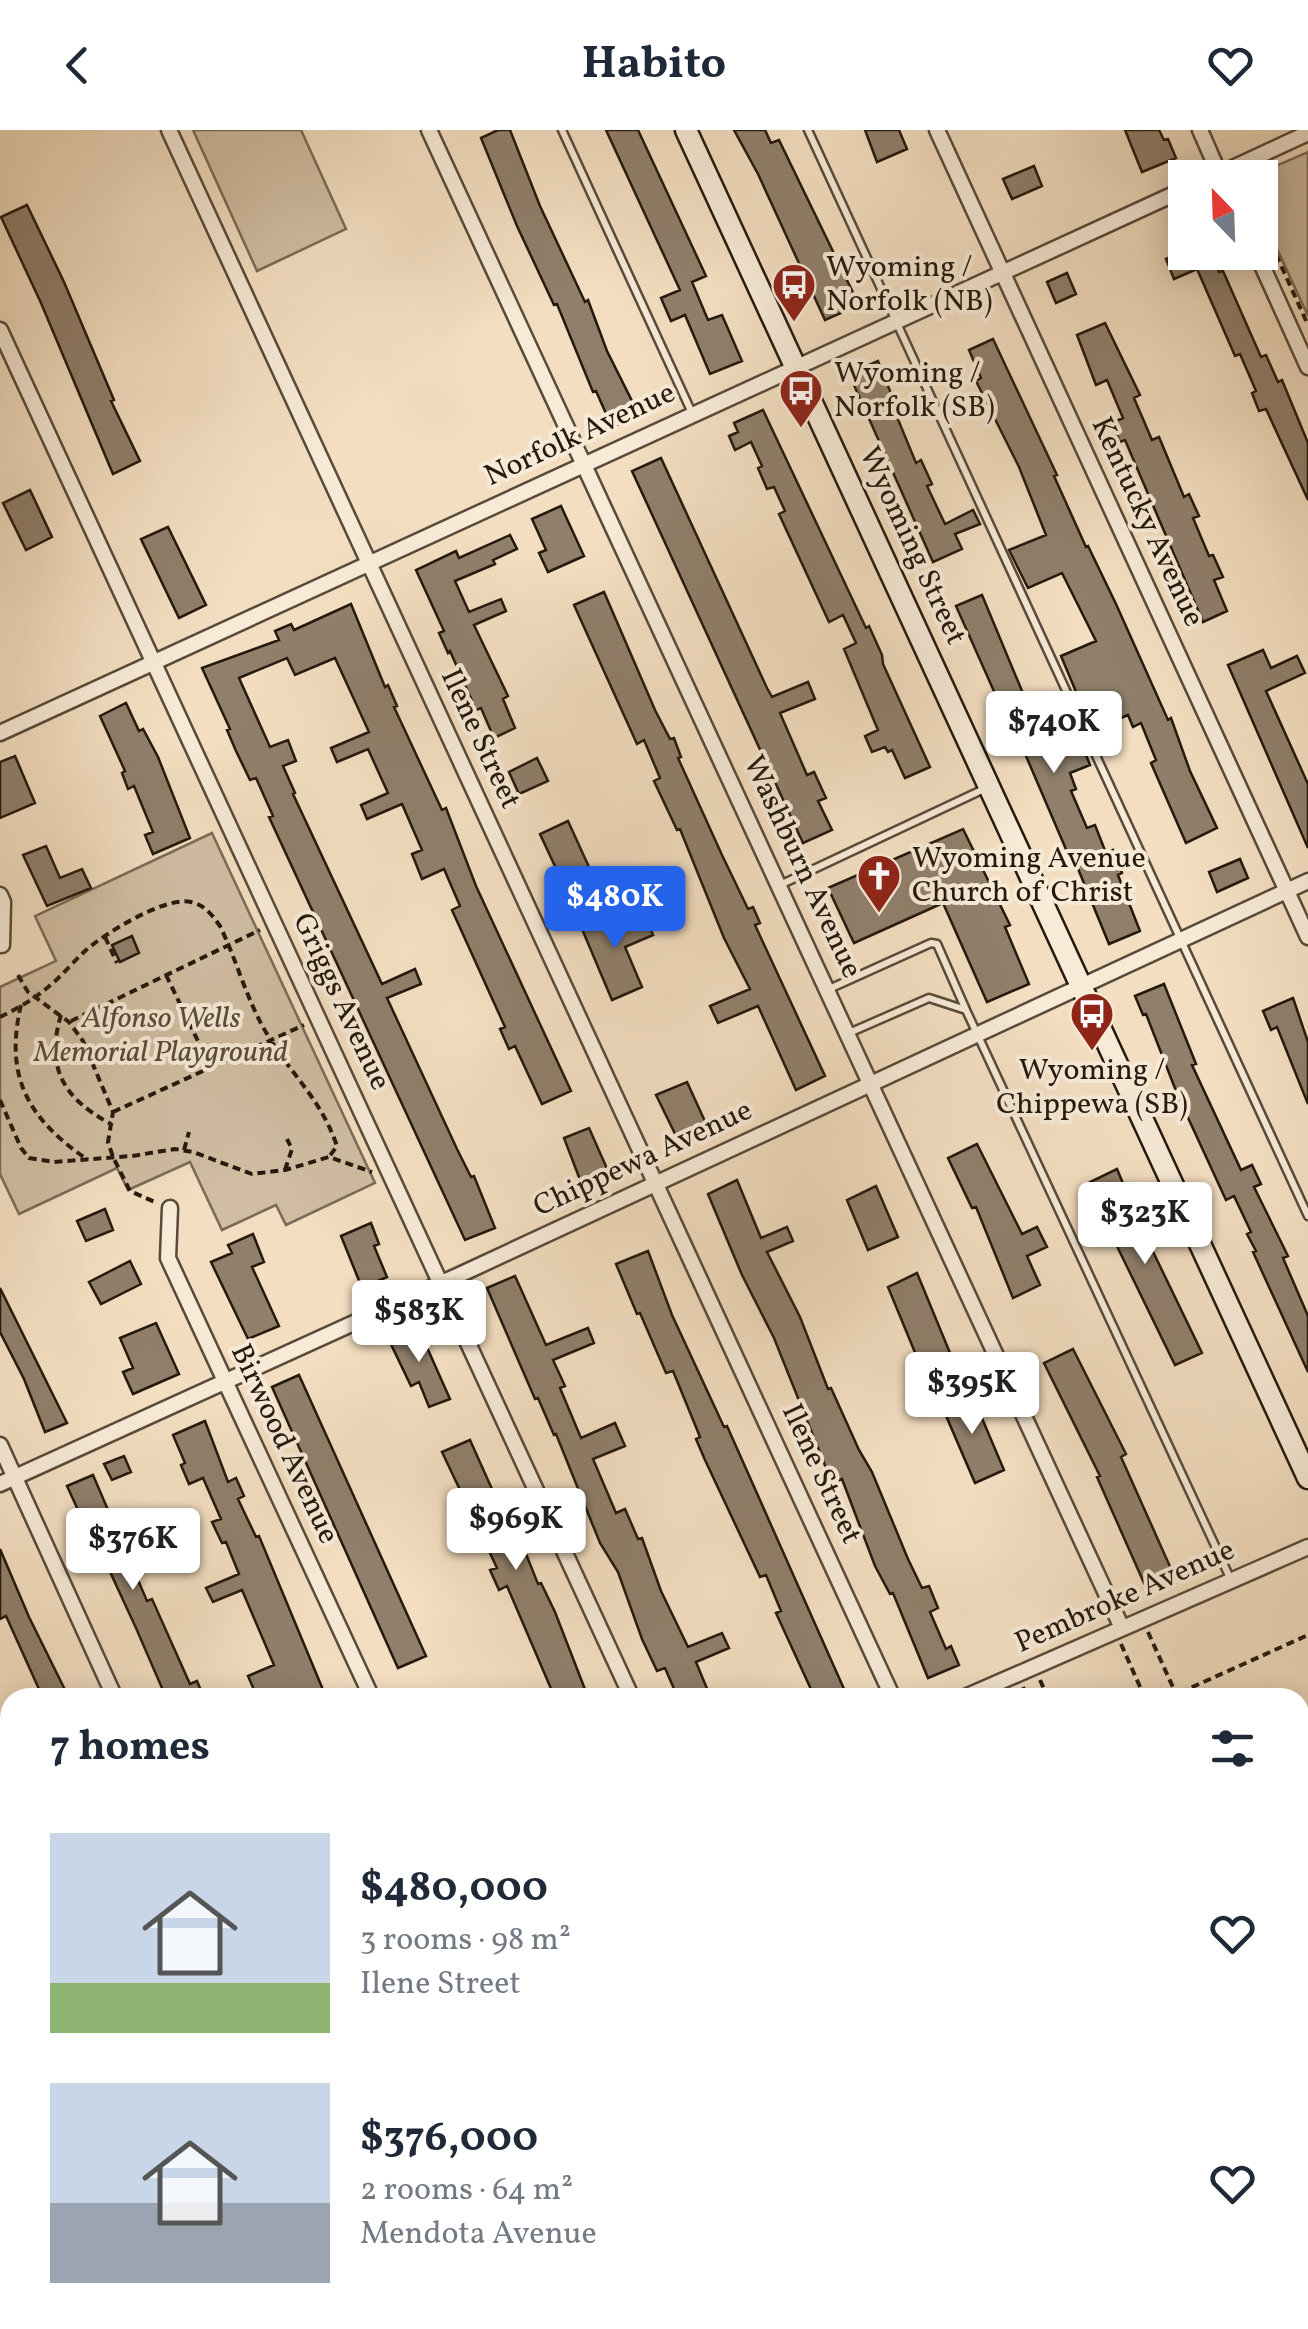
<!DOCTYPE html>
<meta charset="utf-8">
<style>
body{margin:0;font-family:Vollkorn,serif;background:#f2f2f3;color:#1f2937;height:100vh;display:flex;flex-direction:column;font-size:38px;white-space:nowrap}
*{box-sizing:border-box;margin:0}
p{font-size:32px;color:#747a83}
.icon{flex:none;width:55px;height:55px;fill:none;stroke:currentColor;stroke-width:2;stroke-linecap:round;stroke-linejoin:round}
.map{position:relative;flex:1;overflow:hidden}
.side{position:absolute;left:0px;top:1558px;width:1310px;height:642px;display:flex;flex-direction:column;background:#fff;border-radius:30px 30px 0 0;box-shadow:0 5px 25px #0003}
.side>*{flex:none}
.needle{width:65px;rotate:337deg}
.controls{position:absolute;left:1168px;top:30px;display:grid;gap:20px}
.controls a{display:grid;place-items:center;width:110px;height:110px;border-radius:0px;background:#fff;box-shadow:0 5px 25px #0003;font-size:50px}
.price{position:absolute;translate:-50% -85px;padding:0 22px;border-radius:10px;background:#fff;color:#222;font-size:32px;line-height:65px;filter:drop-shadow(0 2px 5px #0008)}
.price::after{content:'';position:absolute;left:50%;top:60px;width:30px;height:22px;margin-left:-15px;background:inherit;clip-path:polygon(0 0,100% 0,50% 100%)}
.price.selected{background:#2563eb;color:#fff}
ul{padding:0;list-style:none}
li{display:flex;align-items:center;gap:30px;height:250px;padding:0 50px}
li span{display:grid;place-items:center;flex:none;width:280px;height:200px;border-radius:0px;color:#555}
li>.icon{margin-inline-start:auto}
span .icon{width:120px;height:120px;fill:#fffc;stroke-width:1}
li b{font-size:42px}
h2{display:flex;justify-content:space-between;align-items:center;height:120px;padding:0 50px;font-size:42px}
header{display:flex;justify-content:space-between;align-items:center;height:130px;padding:0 50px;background:#fff;font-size:45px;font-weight:700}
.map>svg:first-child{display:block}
.green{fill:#d0bda2;stroke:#7a6b58;stroke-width:2.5}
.building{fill:#907f6b;stroke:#24190d;stroke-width:2.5}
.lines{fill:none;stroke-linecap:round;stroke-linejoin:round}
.lane-casing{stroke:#584a3a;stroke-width:11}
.street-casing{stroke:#584a3a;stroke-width:19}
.secondary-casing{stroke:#24190d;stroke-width:25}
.path{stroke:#24190d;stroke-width:4;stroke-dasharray:8 5;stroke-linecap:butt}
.lane{stroke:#f7ead7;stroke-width:6}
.street{stroke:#f7ead7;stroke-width:14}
.secondary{stroke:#f7ead7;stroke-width:20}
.labels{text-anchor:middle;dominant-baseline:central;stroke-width:8;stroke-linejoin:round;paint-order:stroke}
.poi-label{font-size:30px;fill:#24190d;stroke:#f7ead7;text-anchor:start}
.street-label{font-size:30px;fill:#24190d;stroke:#f7ead7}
.park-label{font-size:30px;font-style:italic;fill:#584a3a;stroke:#f7ead7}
</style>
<header><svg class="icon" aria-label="back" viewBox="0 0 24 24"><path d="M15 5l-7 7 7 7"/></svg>Habito<svg class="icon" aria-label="heart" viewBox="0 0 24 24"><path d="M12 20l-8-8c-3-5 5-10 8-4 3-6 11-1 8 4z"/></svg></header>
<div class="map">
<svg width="1308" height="2199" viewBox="0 0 1308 2199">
<rect width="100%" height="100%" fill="#f3dec1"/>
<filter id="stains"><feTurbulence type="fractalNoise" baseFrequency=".002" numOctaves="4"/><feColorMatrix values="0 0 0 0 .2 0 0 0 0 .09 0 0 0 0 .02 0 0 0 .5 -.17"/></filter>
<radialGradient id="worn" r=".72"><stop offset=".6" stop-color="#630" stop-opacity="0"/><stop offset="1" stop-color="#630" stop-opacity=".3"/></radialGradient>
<path class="green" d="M193,0H301L346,99L257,141Z
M1308,22V186L1260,82V48L1251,47Z
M212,703L375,1053L286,1095L276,1075L222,1100L190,1032L128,1060L117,1038L19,1084L0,1044V857L56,831L35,786Z
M174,2190H996L976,2199H178Z"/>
<path class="building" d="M498,0H510L540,76L585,172L588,170L607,221L639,285L612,297L596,261L593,262L557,174L554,175L517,96L481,8Z
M606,0H638L706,146L692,152L708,190L722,185L742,231L710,244L685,185L671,191L661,168L680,160Z
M734,0H765L771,13L779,10L859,175L825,190L758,44Z
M865,0H899L907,19L877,32Z
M1125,0H1159L1164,10L1168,9L1176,28L1142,42Z
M1034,36L1042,56L1012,69L1003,49Z
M27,75L64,152L114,270L111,271L140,331L113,344L41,173L1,87Z
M1182,122H1211L1219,142L1223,141L1261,227L1266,225L1278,252L1282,250L1308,313V370L1266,279L1259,281L1252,263L1256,261L1240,224L1235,226L1197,139L1174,149L1166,129Z
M1067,143L1076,164L1056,173L1047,152Z
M1105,193L1140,265L1134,268L1152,310L1159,307L1184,367L1189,364L1199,386L1193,388L1209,426L1213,425L1223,447L1214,450L1227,481L1203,492L1125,310L1120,312L1112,293L1123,288L1107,250L1096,255L1077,205Z
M993,209L1057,345L1054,346L1086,417L1088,416L1116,474L1168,590L1171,588L1190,641L1217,698L1186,713L1151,633L1156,630L1141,593L1133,597L1128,585L1092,600L1061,526L1096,511L1062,443L1028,458L1009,420L1046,405L1019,337L976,251L981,248L969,220Z
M878,231L900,286L897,287L916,333L921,330L932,354L927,356L945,394L973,380L980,394L955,404L962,419L933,432L849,244Z
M763,280L866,498L869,496L882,525L883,534L930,637L905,648L892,620L888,622L885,617L872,622L865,606L878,600L844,519L856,513L843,485L829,492L779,384L785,381L774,357L767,359L758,338L762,336L751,312L735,320L729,306L738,302L734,293Z
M661,328L767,558L772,567L808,552L815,569L780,583L807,645L814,642L826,668L818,671L832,700L803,713L632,341Z
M30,360L52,407L26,420L3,373Z
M561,376L584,426L548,442L539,423L546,420L532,389Z
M168,397L206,475L179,488L141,409Z
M510,405L517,419L493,430L495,434L455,451L469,482L501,469L506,481L474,495L508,566L503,569L515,598L494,608L481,578L476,580L450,521L448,523L439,503L444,501L416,440L456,421L459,428Z
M604,462L655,580L670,609L674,608L681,627L678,628L722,725L748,779L753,777L760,793L755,795L825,946L796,960L758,876L718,893L710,876L750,859L724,808L680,699L677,700L654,651L660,648L644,610L637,614L574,475Z
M982,465L1042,609L1073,592L1090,635L1070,643L1076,659L1071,661L1087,698L1095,695L1106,723L1113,720L1122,743L1118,745L1140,801L1109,814L1074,729L1071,731L1020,612L1017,613L956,476Z
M351,474L385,557L388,555L397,576L394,577L442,680L446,678L476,756L571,961L542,974L515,916L509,919L500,899L505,897L452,780L460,776L444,739L422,749L412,724L422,720L402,674L367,689L361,675L388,663L368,619L337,632L331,618L369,602L335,528L295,545L287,528L239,548L270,617L288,610L296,631L283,636L295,663L293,664L382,854L415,839L421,854L387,868L457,1019L471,1047L474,1046L495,1098L465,1110L269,687L273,686L256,648L250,650L236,621L227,600L230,599L202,538L279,510L275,501L291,494L294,500Z
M1263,520L1271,538L1297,526L1305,543L1266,561L1308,654V718L1228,535Z
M126,573L139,601L143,599L158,627L190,708L153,724L145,705L153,702L134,656L128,659L122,643L125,641L100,586Z
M15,626L35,673L0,688V632Z
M537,628L548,651L519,664L509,642Z
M568,691L589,737L561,749L540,704Z
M963,699L1010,795L1005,797L1029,854L987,872L943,773L854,813L828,758Z
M46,716L60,748L82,739L91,758L47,776L23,725Z
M1240,729L1248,748L1217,762L1209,742Z
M607,779L617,800L646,788L653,805L625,817L642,857L612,870L579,792Z
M132,806L139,823L120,832L112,815Z
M1164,854L1196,934L1192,935L1241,1040L1252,1035L1261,1054L1254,1057L1288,1126L1283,1128L1308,1186V1242L1253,1122L1256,1121L1247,1104L1251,1102L1234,1066L1226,1070L1178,966L1146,884L1143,885L1135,866Z
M1293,868L1308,912V974L1277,897L1271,900L1263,881Z
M687,952L709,1000L679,1012L656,965Z
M589,998L609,1043L582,1055L564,1008Z
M977,1014L1022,1104L1037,1097L1047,1117L1027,1126L1040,1155L1013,1168L976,1077L972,1078L948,1028Z
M1117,1039L1142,1099L1202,1223L1175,1235L1112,1106L1090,1052Z
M737,1050L761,1108L787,1097L793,1111L767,1122L800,1187L828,1259L831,1258L859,1320L872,1342L908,1429L922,1458L929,1456L938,1478L930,1482L946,1519L951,1516L959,1535L928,1548L893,1463L890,1464L875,1436L842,1349L832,1353L774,1208L742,1145L708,1064Z
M876,1056L898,1107L868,1120L847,1070Z
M105,1079L113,1100L86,1111L77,1091Z
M371,1093L379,1114L374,1116L387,1147L362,1158L341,1106Z
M253,1104L264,1132L252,1137L279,1196L248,1209L211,1132L232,1123L228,1115Z
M648,1121L672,1185L724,1297L727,1296L848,1568H815L776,1483L781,1481L766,1445L760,1447L705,1330L696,1309L700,1307L673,1241L666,1243L640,1183L637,1184L616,1134Z
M130,1131L141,1154L101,1174L89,1152Z
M917,1143L950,1223L921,1237L888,1157Z
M515,1146L546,1215L588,1198L594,1213L553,1230L565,1256L560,1258L581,1308L615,1293L625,1316L593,1329L616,1383L625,1379L638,1409L642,1408L661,1461L688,1517L722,1503L729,1518L696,1532L708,1561L692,1568H678L665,1538L657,1541L642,1509L618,1442L600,1413L556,1304L554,1305L538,1268L535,1269L487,1158Z
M0,1158L67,1293L45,1302L24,1249L0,1202Z
M156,1193L179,1244L133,1264L123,1242L133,1238L120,1208Z
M417,1195L450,1269L429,1277L419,1252L411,1256L388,1208Z
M1073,1219L1126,1324L1121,1327L1172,1441L1144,1453L1097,1347L1100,1346L1044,1233Z
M299,1245L426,1526L398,1538L272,1257Z
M970,1260L1004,1340L975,1353L941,1274Z
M205,1291L228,1352L236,1348L244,1366L238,1369L256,1407L259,1406L326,1567H257L248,1546L274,1535L242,1460L213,1472L206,1458L239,1444L226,1412L222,1413L212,1392L221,1389L203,1348L189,1354L181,1335L185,1333L173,1305Z
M470,1310L509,1397L514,1394L538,1454L541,1453L555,1482L586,1562L574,1568H555L507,1456L499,1460L490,1440L497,1438L442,1322Z
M124,1326L131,1342L112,1350L104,1334Z
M93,1345L147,1471L152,1469L190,1554L197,1551L204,1568H158L165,1565L136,1498L81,1379L78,1380L67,1356Z
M0,1419L29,1487L69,1568H43L6,1486L0,1489Z"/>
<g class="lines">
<defs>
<path id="lane" d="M562,0L692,283
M808,0L1308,1086
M780,755L984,659
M829,859L931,813L937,814L966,880L929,868L849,903
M966,880L1231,1450
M1300,1914L1308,1910
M1300,1959L1308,1956
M1300,1998L1306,2011"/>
<path id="street" d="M169,0L893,1568
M429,0L1122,1498
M937,0L1308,807
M1200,0L1221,48
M1211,48L1308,3
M1256,122L1308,237
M0,200L632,1568
M0,603L1185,59
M0,765L3,772L2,815
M170,1078L168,1128L372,1568
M0,1315L115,1568
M0,1354L457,1146L1308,751
M963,1568L1308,1417
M0,1874L10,1896
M1300,2086L1308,2082
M0,2094L10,2089
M144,2190L148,2199
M1171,2190L1176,2199
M1044,2199L1064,2190"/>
<path id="secondary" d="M686,0L1308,1348"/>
</defs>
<use href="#lane" class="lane-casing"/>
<use href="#street" class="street-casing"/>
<use href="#secondary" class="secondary-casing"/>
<path class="path" d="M1260,89L1308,195
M105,807L117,833
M18,845L28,862L69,892L83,911L113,982L108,1012L113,1027L130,1061L157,1073
M166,845L211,938
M21,875C4,947 28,989 88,1030
M61,885C45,938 64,969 111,994
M0,887C16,879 33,870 47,858C61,847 73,832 86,820C106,803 165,766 191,772C205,775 212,785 220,796C237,831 247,871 267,904C291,945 320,967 337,1016L329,1027
M71,891L260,800
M0,970L21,1018L29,1028L54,1032L132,1026L175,1019L193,1022L252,1044L285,1040L329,1027L372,1042
M113,982L304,895
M184,1020L189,1002
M285,1040L292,1019L287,1009
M1148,1502L1176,1564
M1121,1514L1145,1568
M1040,1550L1048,1568
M1023,1557L1027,1568
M1168,1568L1308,1505
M1300,1892L1308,1889
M0,2154L10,2155
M32,2199L33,2197"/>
<use href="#lane" class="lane"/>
<use href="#street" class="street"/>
<use href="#secondary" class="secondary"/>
</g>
<defs>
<symbol id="bus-pin" viewBox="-11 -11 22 30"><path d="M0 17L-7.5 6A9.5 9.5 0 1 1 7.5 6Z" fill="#8f2418" stroke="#f7ead7"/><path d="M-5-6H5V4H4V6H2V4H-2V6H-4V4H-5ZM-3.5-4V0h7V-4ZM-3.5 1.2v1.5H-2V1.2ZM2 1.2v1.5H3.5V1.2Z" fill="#fff"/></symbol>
<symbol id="church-pin" viewBox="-11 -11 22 30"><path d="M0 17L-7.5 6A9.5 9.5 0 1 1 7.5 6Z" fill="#8f2418" stroke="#f7ead7"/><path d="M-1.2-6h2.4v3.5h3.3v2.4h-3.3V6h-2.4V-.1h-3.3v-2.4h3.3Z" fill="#fff"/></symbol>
</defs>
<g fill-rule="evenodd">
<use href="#bus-pin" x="769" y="130" width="50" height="68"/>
<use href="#bus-pin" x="776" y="236" width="50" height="68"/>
<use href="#church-pin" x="854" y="721" width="50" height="68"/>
<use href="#bus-pin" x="1067" y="859" width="50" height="68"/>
</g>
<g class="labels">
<g class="poi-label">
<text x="826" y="138">Wyoming /<tspan x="826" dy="34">Norfolk (NB)</tspan></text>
<text x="834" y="244">Wyoming /<tspan x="834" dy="34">Norfolk (SB)</tspan></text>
<text x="912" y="729">Wyoming Avenue<tspan x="912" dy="34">Church of Christ</tspan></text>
<text x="1092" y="941" text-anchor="middle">Wyoming /<tspan x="1092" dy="34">Chippewa (SB)</tspan></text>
</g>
<g class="street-label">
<text transform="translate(580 305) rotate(-25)">Norfolk Avenue</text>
<text transform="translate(1147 392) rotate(65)">Kentucky Avenue</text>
<text transform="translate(912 416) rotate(65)">Wyoming Street</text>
<text transform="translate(480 609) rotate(65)">Ilene Street</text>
<text transform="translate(802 737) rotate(65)">Washburn Avenue</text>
<text transform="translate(341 872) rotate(65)">Griggs Avenue</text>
<text transform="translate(643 1029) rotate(-25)">Chippewa Avenue</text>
<text transform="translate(284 1314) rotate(65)">Birwood Avenue</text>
<text transform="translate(821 1344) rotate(65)">Ilene Street</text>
<text transform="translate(1125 1467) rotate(-24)">Pembroke Avenue</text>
</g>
<g class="park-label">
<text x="161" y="889">Alfonso Wells<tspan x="161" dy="34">Memorial Playground</tspan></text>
</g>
</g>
<rect width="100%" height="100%" filter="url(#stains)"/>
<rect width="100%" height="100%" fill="url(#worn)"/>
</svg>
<div class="controls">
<a><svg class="needle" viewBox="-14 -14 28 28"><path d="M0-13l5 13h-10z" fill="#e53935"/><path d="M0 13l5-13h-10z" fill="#747a83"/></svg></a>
</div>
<b class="price" style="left:1054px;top:646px">$740K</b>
<b class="price selected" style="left:615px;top:821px">$480K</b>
<b class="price" style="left:1145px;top:1137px">$323K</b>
<b class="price" style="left:419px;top:1235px">$583K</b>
<b class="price" style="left:972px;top:1307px">$395K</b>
<b class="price" style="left:516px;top:1443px">$969K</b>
<b class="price" style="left:133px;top:1463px">$376K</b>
<section class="side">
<h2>7 homes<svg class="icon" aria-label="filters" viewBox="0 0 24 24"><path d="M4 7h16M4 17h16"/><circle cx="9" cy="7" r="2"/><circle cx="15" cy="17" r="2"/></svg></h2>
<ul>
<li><span style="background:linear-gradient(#c9d6e8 75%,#8fb573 0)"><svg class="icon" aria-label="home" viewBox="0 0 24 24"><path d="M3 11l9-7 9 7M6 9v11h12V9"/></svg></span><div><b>$480,000</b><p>3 rooms · 98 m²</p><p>Ilene Street</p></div><svg class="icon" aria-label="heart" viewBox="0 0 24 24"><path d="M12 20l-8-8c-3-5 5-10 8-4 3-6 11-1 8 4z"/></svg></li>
<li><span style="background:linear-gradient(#c9d6e8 60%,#9aa5b1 0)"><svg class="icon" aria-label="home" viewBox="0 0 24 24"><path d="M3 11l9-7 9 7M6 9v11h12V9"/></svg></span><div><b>$376,000</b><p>2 rooms · 64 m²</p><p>Mendota Avenue</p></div><svg class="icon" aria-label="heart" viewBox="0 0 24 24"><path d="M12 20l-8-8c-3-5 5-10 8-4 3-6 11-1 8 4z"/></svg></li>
</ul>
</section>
</div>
